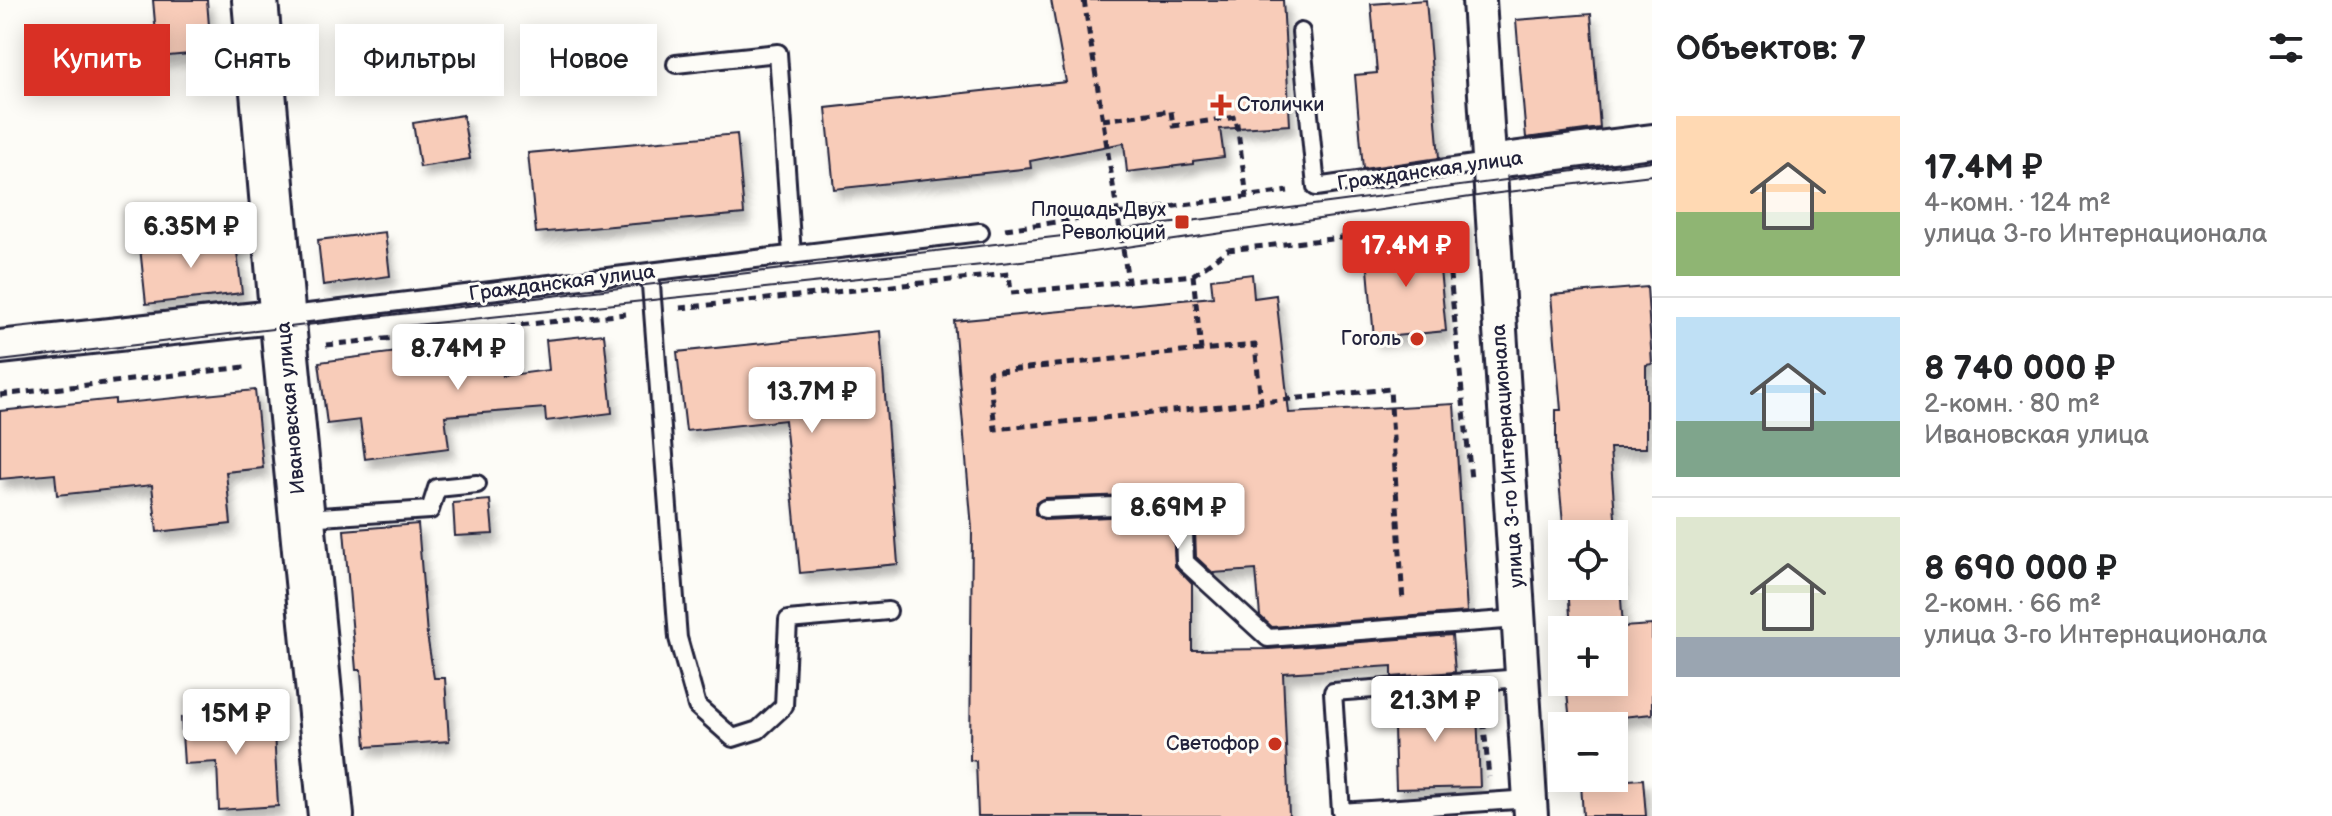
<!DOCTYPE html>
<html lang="ru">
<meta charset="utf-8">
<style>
body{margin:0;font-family:"Balsamiq Sans",sans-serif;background:#f6f6f6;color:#202124;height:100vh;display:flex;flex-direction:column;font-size:30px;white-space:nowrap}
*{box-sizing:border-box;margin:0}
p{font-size:26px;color:#757577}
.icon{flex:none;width:44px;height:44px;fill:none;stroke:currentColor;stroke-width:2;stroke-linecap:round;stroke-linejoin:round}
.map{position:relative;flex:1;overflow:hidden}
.panel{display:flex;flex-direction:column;background:#fff;width:680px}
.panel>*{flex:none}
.top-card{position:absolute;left:24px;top:24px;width:760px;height:72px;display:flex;gap:16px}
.tools{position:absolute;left:1548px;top:520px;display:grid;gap:16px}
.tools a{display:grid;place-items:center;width:80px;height:80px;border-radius:0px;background:#fff;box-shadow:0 4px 20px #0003;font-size:40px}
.price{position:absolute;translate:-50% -68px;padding:0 18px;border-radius:8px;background:#fff;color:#222;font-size:26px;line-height:52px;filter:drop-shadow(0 2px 4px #0008)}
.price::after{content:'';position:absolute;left:50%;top:48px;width:24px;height:18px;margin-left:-12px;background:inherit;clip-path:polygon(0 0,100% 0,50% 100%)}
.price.selected{background:#d93025;color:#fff}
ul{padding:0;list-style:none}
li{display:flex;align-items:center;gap:24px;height:200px;padding:0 24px}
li+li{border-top:2px solid #e0e0e0}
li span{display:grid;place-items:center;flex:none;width:224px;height:160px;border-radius:0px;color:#555}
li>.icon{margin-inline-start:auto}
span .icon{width:96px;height:96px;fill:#fffc;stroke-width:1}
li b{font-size:34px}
h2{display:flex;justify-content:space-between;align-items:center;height:96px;padding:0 24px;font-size:34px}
.pill{padding:0 28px;border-radius:0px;background:#fff;box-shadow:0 4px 20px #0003;font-size:28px;line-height:72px}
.pill.selected{background:#d93025;color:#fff}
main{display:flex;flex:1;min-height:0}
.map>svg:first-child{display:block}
.building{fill:#f8ccb9;stroke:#22223b;stroke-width:2;filter:url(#shadow)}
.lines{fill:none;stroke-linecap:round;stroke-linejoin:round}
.service-casing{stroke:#22223b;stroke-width:22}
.minor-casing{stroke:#22223b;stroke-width:38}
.secondary-casing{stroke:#22223b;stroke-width:50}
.path{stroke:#22223b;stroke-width:5;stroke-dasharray:8 6;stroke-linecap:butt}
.service{stroke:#fdfcf7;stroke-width:16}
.minor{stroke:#fdfcf7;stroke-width:32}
.secondary{stroke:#fdfcf7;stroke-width:44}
.tram{stroke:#22223b;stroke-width:2}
.poi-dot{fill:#c8321e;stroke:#fdfcf7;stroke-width:3}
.labels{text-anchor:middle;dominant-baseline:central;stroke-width:6;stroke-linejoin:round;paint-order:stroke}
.poi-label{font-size:20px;fill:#22223b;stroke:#fdfcf7;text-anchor:end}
.street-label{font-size:20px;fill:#22223b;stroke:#fdfcf7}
</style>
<main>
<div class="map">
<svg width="1652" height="816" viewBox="0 0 1652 816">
<defs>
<filter id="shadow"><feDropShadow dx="5" dy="9" stdDeviation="4" flood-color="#0004"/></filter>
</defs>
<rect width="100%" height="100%" fill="#fdfcf7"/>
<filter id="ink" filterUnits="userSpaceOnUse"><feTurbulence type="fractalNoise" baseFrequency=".0125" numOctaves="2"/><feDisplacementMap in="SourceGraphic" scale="16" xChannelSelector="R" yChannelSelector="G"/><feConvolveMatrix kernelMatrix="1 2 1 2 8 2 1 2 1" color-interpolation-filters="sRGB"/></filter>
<g filter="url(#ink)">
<path class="building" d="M153,0H207L211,52L158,57Z
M1051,0H1283L1290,125L1220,129L1224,157L1193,161V164L1127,172L1124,143L1030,161L1031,168L834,189L826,108L1066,82Z
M1426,0L1439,158L1363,169L1355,75L1377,73L1371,4Z
M1591,14L1600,128L1526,138L1516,20Z
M463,115L470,159L420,167L413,123Z
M737,134L744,214L536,233L528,153Z
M385,232L390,276L323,285L318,240Z
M235,236L242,293L146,304L140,247Z
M1437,239L1446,331L1374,338L1366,246Z
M1252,274L1254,298L1276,295L1289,413L1454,404L1467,612L1272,627L1260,616L1256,570L1213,573L1196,557L1194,503L1187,493L1045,498L1036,503L1035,514L1045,520L1172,514L1175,566L1192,584V650L1269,649L1452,635L1455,672L1392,677V666L1283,673L1289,816H978L976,761L970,760L972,528L954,321L1213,297L1211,279Z
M1647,287L1652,364L1646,365V448H1610L1623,627L1652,625V714L1570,722L1566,682H1614V630H1571L1568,586H1614V534H1564L1556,448V410H1561L1551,295Z
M880,331L898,564L800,573L785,420L686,431L677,352Z
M604,334L612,413L546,421L545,408L445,416L449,448L365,459L360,420L327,424L319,362L436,347L437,356L499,351L503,376L549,370L546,340Z
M255,390L263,468L226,472L231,524L157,532L152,485L57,495L55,474L0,479V411L115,399V404Z
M490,500L493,534L455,536L453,503Z
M418,524L427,635L434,678H445L449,741L366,747L361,670H356L344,530Z
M1456,694L1458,712L1477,711L1480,787L1396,789L1393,699Z
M273,713L278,806L219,810L217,762L184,764L181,718Z
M1643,779L1646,816H1583L1581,783Z"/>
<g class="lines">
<defs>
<path id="service" d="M1301,32L1316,187L1488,162
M676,64L778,53L792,255
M650,272L678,638L697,706L733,738L758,730L784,706L788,620L888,611
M283,316L980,232
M1045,509L1183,503L1185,562L1268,638L1518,619
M304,518L430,510L437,488L477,484
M1522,678L1333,692L1341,812L1530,799"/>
<path id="minor" d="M1479,0L1531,816
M1488,162L1652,141
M0,347L283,316"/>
<path id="secondary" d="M255,0L286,356L331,816"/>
</defs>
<use href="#service" class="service-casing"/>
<use href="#minor" class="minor-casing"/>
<use href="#secondary" class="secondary-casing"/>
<path class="path" d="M1084,0L1128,281
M1102,120L1171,111L1173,126L1236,117L1247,197
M1005,229L1288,191
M1193,275L1227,250L1445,227L1471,479
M680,308L1009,274L1011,293L1193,275L1201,350L1255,345L1261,402L1390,389L1403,603
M326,345L626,314
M1201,350L989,372L995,429L1261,402
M0,395L245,367
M1482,707L1489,777"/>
<use href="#service" class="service"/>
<use href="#minor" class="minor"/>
<use href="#secondary" class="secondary"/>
<path class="tram" d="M397,327L1058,257L1491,194L1652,175
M0,361L1182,222L1652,161"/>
</g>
</g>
<g class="poi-dot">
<path d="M1217 93h8v8h8v8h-8v8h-8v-8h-8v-8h8z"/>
<rect x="1174" y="214" width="16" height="16" rx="4"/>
<circle cx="1417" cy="339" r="8"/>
<circle cx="1275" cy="744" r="8"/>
</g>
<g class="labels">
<g class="poi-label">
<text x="1237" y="105" text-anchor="start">Столички</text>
<text x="1166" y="210">Площадь Двух<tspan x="1166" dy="23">Революций</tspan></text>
<text x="1401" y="339">Гоголь</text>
<text x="1259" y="744">Светофор</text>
</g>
<g class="street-label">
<text transform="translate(1430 171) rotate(-8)">Гражданская улица</text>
<text transform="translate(562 283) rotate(-7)">Гражданская улица</text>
<text transform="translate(291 408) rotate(-95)">Ивановская улица</text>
<text transform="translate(1508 456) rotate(-94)">улица 3-го Интернационала</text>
</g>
</g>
</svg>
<div class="tools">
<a><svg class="icon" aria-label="locate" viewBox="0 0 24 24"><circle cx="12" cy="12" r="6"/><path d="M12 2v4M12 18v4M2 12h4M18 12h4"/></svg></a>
<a>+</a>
<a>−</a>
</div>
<b class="price" style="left:191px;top:270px">6.35M ₽</b>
<b class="price selected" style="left:1406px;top:289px">17.4M ₽</b>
<b class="price" style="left:458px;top:392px">8.74M ₽</b>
<b class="price" style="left:812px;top:435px">13.7M ₽</b>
<b class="price" style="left:1178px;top:551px">8.69M ₽</b>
<b class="price" style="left:1435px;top:744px">21.3M ₽</b>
<b class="price" style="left:236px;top:757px">15M ₽</b>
<div class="top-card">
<a class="pill selected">Купить</a>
<a class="pill">Снять</a>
<a class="pill">Фильтры</a>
<a class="pill">Новое</a>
</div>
</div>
<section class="panel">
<h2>Объектов: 7<svg class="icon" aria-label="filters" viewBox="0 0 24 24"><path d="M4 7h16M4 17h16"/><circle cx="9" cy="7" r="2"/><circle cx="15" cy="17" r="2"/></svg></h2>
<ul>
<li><span style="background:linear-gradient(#ffd9b3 60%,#8fb573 0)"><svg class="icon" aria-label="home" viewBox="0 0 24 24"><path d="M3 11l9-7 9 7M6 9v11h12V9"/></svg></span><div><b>17.4M ₽</b><p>4-комн. · 124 m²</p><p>улица 3-го Интернационала</p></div></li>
<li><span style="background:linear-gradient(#bfe0f5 65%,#7fa58c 0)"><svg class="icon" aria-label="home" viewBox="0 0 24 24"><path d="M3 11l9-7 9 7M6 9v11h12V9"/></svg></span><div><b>8 740 000 ₽</b><p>2-комн. · 80 m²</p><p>Ивановская улица</p></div></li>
<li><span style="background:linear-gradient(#dfe7d0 75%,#9aa5b1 0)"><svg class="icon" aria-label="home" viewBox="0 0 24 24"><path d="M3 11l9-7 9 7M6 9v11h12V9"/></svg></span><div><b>8 690 000 ₽</b><p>2-комн. · 66 m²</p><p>улица 3-го Интернационала</p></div></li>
</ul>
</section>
</main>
